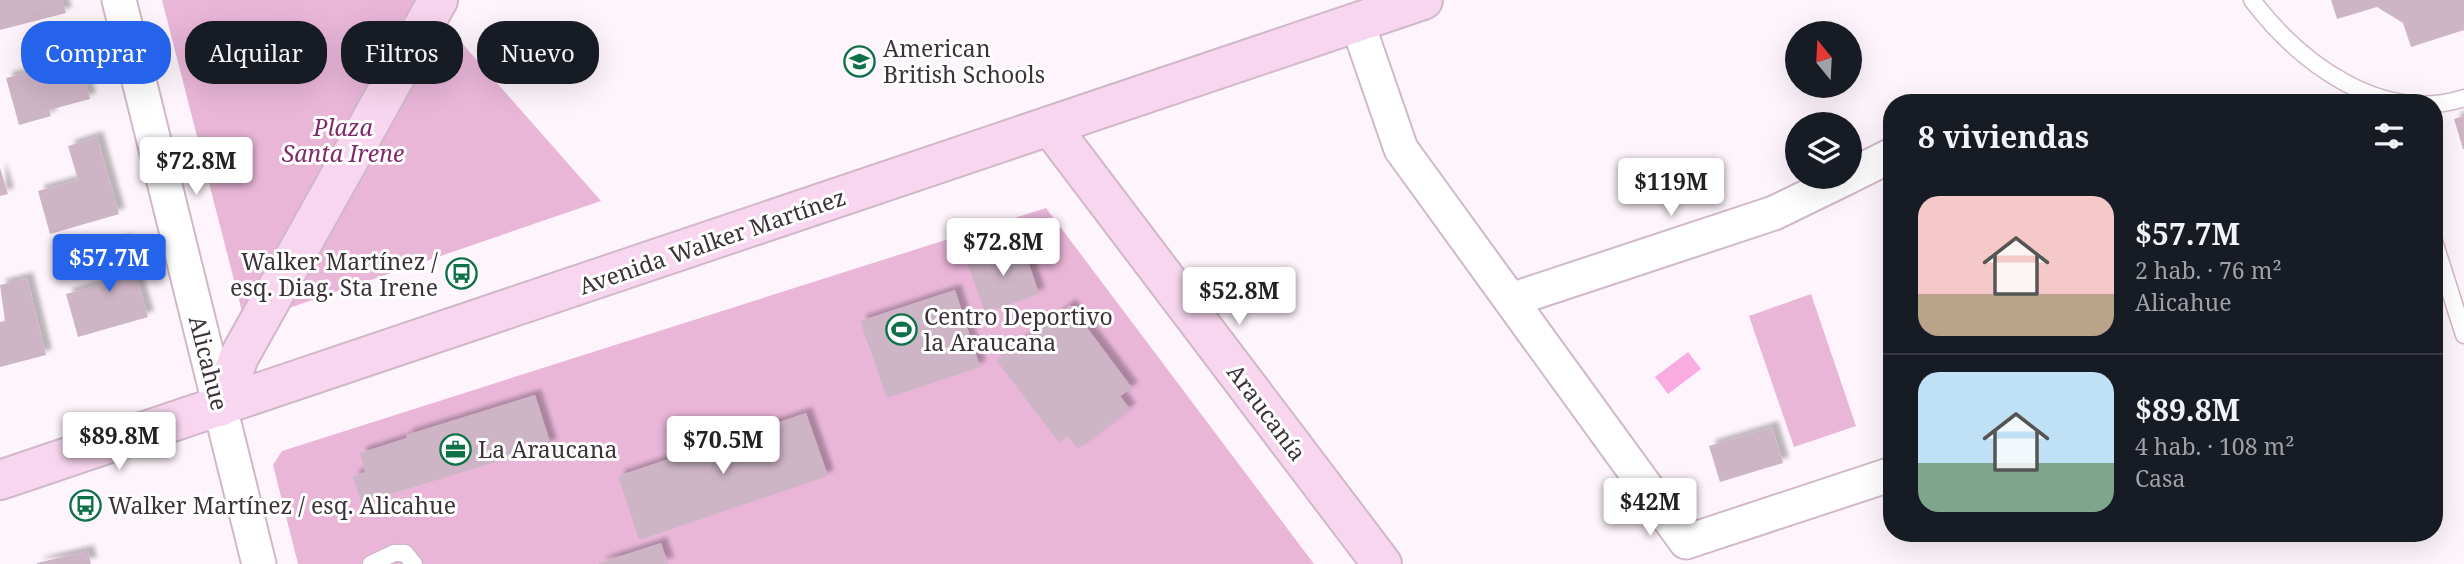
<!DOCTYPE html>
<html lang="es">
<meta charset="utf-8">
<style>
body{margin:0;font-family:"Noto Serif",serif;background:#242831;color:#f1f3f6;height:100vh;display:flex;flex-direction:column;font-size:26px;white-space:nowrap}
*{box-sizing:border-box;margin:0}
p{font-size:23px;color:#9ea1a6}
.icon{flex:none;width:38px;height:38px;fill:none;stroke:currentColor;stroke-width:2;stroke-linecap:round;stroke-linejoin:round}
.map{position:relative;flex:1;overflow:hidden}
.drawer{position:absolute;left:1883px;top:94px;width:560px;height:448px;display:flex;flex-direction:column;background:#171b24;border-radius:28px;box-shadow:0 7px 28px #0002}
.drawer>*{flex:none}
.hud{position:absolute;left:21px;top:21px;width:665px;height:63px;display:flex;gap:14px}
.needle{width:46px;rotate:342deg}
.buttons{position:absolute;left:1785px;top:21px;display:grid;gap:14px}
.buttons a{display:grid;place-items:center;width:77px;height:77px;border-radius:50%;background:#171b24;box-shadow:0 7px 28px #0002;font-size:35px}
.price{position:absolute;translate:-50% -60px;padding:0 16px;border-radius:7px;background:#fff;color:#222;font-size:23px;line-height:46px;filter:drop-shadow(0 2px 4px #0008)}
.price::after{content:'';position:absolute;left:50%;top:42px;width:21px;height:16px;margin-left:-10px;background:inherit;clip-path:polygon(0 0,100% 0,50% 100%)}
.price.selected{background:#2563eb;color:#fff}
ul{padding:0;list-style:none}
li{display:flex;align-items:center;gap:21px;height:175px;padding:0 35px}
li+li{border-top:2px solid #363941}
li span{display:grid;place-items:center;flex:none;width:196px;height:140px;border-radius:21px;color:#555}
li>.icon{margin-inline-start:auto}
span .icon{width:84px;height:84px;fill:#fffc;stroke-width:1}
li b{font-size:30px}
h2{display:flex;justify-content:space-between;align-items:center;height:84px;padding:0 35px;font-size:30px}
.pill{padding:0 24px;border-radius:28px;background:#171b24;box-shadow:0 7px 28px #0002;font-size:24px;line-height:63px}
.pill.selected{background:#2563eb;color:#fff}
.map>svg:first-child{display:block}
.green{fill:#e9b6d8}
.water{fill:#faace2}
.building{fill:#ceb5c6;filter:url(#shadow)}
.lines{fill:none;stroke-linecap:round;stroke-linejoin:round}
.lane-casing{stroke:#d1b8c8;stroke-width:19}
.street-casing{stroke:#d1b8c8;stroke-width:37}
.secondary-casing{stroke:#d1b8c8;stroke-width:42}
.lane{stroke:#fff;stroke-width:16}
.street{stroke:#fff;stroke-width:33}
.secondary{stroke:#f8d6ef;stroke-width:38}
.labels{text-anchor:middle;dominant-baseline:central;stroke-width:6;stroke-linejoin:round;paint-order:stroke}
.poi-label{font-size:23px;fill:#3c3238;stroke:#fff;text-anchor:start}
.park-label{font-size:23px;font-style:italic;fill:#82296c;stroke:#fff}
.street-label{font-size:23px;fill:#3c3238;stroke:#fff}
</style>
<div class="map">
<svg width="2464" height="564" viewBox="0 0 2464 564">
<defs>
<filter id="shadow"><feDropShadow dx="6" dy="-6" stdDeviation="2" flood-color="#0004"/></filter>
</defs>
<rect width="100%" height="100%" fill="#fef4fb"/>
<path class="green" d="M162,0H424L601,201L245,323Z
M1046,208L1314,564H298L273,465L282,451Z
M1811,294L1856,426L1794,447L1749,316Z"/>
<path class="water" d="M1688,352L1701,369L1668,394L1655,377Z"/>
<path class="building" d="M0,0H62L66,13L0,30Z
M2331,0H2464V30L2411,47L2403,23L2377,7L2337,19Z
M76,44L90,99L49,110L51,116L19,125L6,78L49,67L46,53Z
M2464,116V149H2463L2454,119Z
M97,137L119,214L50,234L38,191L78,180L68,146Z
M0,168L8,194L0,196Z
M126,240L148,317L78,337L66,294L106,283L96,248Z
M1022,243L1039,294L985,313L967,262Z
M27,278L46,355L0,367V322L5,321L0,285Z
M955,290L980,367L887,398L860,321Z
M1070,305L1132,388L1120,396L1130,409L1078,449L1067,436L1059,443L996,360Z
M535,395L551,445L361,503L353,476L365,472L360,453L407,438L406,435Z
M806,413L828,476L639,540L618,476Z
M1772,427L1783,463L1720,482L1709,446Z
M661,543L668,564H599V563Z
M88,551L91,564H37V563Z"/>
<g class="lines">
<defs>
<path id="lane" d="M2252,0C2299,62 2381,125 2464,98
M2434,241L2464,335
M371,564L394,553H405L414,564"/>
<path id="street" d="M119,0L259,564
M1357,22L1401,149L1686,542L1892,474
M1850,176L1892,155
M1511,300L1774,213L1848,177"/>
<path id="secondary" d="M1050,126L1382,564
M220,407L239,357L438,0
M0,480L1423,0"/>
</defs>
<use href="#lane" class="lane-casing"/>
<use href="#street" class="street-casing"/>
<use href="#secondary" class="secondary-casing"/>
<use href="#lane" class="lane"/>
<use href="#street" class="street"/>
<use href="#secondary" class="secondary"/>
</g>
<defs>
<symbol id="school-ring" viewBox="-11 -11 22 22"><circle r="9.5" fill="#fff" stroke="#0e7148" stroke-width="1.5"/><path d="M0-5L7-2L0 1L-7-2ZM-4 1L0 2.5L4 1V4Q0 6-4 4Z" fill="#0e7148"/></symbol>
<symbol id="bus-ring" viewBox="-11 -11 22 22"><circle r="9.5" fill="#fff" stroke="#0e7148" stroke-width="1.5"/><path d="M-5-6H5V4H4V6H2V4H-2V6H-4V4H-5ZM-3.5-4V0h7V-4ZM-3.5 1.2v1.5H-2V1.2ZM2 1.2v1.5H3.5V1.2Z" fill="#0e7148"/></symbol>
<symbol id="stadium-ring" viewBox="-11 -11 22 22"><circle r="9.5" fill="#fff" stroke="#0e7148" stroke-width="1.5"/><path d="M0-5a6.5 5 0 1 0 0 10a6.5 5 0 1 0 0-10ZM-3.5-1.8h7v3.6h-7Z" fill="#0e7148"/></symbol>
<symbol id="office-ring" viewBox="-11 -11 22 22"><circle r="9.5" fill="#fff" stroke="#0e7148" stroke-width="1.5"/><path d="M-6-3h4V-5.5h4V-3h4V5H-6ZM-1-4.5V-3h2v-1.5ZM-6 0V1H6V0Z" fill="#0e7148"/></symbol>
</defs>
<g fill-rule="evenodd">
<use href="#school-ring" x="842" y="44" width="35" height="35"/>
<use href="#bus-ring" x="444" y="256" width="35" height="35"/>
<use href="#stadium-ring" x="884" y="312" width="35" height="35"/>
<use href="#office-ring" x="438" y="432" width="35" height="35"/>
<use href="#bus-ring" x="68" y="488" width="35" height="35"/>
</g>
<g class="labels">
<g class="poi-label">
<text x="883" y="48">American<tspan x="883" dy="26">British Schools</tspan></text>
<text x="438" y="261" text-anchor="end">Walker Martínez /<tspan x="438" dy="26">esq. Diag. Sta Irene</tspan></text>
<text x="924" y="316">Centro Deportivo<tspan x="924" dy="26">la Araucana</tspan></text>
<text x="478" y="449">La Araucana</text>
<text x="108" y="505">Walker Martínez / esq. Alicahue</text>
</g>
<g class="park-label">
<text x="343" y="127">Plaza<tspan x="343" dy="26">Santa Irene</tspan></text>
</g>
<g class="street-label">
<text transform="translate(712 241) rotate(-19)">Avenida Walker Martínez</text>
<text transform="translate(209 363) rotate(76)">Alicahue</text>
<text transform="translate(1267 412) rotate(53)">Araucanía</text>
</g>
</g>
</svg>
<div class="buttons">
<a><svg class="needle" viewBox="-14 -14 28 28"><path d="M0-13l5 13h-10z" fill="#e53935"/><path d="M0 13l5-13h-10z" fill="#9ea1a6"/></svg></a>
<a><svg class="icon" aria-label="layers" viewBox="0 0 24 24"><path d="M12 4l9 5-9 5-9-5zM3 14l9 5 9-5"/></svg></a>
</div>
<b class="price" style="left:196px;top:197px">$72.8M</b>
<b class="price" style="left:1671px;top:218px">$119M</b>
<b class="price" style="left:1003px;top:278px">$72.8M</b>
<b class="price selected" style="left:109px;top:294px">$57.7M</b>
<b class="price" style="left:1239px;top:327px">$52.8M</b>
<b class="price" style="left:119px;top:472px">$89.8M</b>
<b class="price" style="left:723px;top:476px">$70.5M</b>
<b class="price" style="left:1650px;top:538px">$42M</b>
<div class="hud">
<a class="pill selected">Comprar</a>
<a class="pill">Alquilar</a>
<a class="pill">Filtros</a>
<a class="pill">Nuevo</a>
</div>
<section class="drawer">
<h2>8 viviendas<svg class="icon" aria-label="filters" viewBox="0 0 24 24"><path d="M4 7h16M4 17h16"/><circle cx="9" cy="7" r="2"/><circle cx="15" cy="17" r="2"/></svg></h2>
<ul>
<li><span style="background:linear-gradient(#f6c9c9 70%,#b9a48a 0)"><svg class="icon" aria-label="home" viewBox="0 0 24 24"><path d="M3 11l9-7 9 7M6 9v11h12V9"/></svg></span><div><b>$57.7M</b><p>2 hab. · 76 m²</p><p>Alicahue</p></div></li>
<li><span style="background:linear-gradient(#bfe0f5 65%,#7fa58c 0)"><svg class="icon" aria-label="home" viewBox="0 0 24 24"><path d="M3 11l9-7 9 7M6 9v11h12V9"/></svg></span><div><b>$89.8M</b><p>4 hab. · 108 m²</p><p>Casa</p></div></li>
</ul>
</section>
</div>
